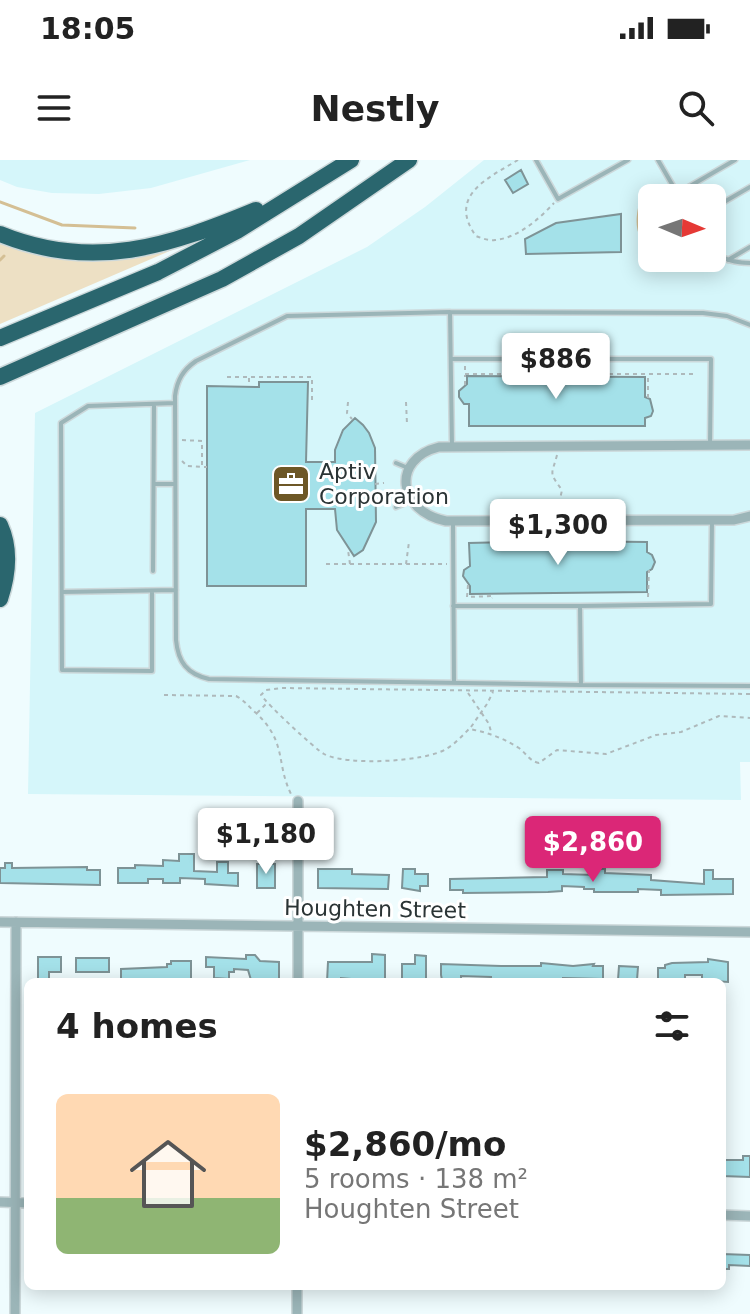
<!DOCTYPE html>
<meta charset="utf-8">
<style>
body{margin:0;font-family:"DejaVu Sans",sans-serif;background:#f2f2f2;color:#222;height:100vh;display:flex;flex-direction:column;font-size:30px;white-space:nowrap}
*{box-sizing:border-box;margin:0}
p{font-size:26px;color:#767676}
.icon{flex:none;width:44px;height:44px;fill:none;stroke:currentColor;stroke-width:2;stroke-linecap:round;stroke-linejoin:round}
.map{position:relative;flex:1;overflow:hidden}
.side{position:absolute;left:24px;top:818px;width:702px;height:312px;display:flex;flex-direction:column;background:#fff;border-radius:12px;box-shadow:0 4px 20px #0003}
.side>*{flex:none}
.needle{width:52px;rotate:92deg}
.buttons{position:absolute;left:638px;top:24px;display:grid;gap:16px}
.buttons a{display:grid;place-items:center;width:88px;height:88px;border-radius:12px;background:#fff;box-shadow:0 4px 20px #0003;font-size:40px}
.price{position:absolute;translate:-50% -68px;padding:0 18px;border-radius:8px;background:#fff;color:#222;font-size:26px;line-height:52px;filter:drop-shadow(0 2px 4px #0008)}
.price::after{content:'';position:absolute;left:50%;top:48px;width:24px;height:18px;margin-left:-12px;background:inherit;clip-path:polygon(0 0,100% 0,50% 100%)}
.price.current{background:#db2777;color:#fff}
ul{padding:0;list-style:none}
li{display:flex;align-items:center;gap:24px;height:200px;padding:0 32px}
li+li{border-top:2px solid #e0e0e0}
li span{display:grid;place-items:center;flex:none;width:224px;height:160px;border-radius:12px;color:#555}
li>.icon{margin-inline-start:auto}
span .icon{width:96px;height:96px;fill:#fffc;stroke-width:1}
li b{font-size:34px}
h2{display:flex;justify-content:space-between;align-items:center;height:96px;padding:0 32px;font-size:34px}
.status{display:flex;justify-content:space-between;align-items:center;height:56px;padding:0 40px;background:#fff;direction:ltr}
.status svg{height:22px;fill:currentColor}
header{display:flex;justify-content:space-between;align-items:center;height:104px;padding:0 32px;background:#fff;font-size:36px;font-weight:700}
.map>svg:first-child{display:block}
.built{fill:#d5f6fa;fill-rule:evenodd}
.green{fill:#ede0c4}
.water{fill:#d4bf94}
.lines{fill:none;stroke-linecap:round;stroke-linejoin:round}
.stream{stroke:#d4bf94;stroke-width:3}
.building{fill:#a4e1e9;stroke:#7e9396;stroke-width:2}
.lane-casing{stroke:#ccd8da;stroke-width:7}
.street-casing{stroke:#ccd8da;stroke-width:12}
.highway-casing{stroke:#ccd8da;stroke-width:19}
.path{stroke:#aeb9bb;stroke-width:2;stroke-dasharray:4 4;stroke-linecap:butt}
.lane{stroke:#9bb5b8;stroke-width:4}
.street{stroke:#9bb5b8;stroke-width:9}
.highway{stroke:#2a666e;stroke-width:16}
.labels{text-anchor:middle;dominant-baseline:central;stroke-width:6;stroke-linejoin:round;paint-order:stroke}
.poi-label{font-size:22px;fill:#2b3435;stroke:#fff;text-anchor:start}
.street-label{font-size:22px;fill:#2b3435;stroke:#fff}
</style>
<div class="status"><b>18:05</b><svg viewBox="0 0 49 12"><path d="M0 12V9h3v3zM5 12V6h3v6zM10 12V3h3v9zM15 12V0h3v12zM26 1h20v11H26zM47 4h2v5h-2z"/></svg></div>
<header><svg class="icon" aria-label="menu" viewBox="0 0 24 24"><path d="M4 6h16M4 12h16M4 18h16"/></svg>Nestly<svg class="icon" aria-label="search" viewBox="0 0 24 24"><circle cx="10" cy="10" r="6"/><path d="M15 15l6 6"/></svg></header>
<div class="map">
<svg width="750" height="1154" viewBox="0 0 750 1154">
<rect width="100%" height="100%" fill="#effcfe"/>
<path class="built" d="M0,0H250L151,28L99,34L52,33L17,27L0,20Z
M484,0H750V602H740L741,640L28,634L35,253L367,87L425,47ZM652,38H712V98H652Z"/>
<path class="green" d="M0,78L17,85L172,87V90L0,164Z"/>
<path class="water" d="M643,45L652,53V89H650C636,79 635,63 638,48Z"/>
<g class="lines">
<path class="stream" d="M0,42L62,65L135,68
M0,100L4,96"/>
</g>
<path class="building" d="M521,10L528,24L513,33L505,20Z
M621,54V92L526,94L525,79L556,63Z
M467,216L645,217V237L650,239L653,251L651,256L645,258V266H469V244H464L459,237V231L467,224Z
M259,222H308L306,302H335V290L343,270L355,258L363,265L369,273L375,288L376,362L363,390L354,396L337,370L335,349H306V426H207V226L259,227Z
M557,381L647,382V392L652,395L655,402L652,409L647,412V432L470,434V426L463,416L464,410L470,406L469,383Z
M179,694H194V711L217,712V702H228V713H238V726L205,724V719L180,718V723H163V719H148V723H118V708H135V705L163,706V700L179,701Z
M5,703H12V708L87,707V710H100V725L0,723V708H5Z
M257,704H275V728H257Z
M318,709H352V714L389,715L388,729L318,728Z
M403,709H415V714H428V726H420V731L402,728Z
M594,709H605V713L651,715V720L704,724V710H713V719H733V734L661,735V730L638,729V732H594V729H584V727L562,726V731L548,732L463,733V730H450V719L547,717V710H563V714L594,715Z
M372,794L385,795V822L341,818V822H327L328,802H372Z
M246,795H255L260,801L279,802V820L261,822V820H251L248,810L234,809V812H229V819L214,818V807H206V797L246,799Z
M415,795L426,796V822L402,820V804H415Z
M38,797H61V812H49V822H38Z
M76,798H109V812H76Z
M708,799L728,802V822L702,820V815H685V822H658V808H665V805L672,803L708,802Z
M171,801H191V822L121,820V809L167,807V804H171Z
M541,803L573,806L594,804L593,806H603V819L563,818V822H491V817L461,816V820H442L441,815V804L501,806H541Z
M619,806L638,807L637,820L625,822V820H618Z
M743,996H750V1017L722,1016V1000H743Z
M722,1094L750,1095V1106L729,1105V1109H722Z"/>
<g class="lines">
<defs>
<path id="lane" d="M536,0L558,39L628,0
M658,0L680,38
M678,33L735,0
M712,49L750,27
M712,89C722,100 735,103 750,103
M728,100L750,87
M450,152L287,156L196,201C183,210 177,220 175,236L176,480C178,502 187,514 209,519L581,525
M451,199H711L710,285
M452,286L450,152L703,153L727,156L750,165
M396,303L408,308
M154,324H175
M396,347L410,341
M712,362L711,444L580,446L581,525L750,526
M453,364L454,523
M153,411L154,246
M152,431V511L62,510L61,263L88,246L175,243
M62,432L176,430
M453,446H580"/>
<path id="street" d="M750,285L439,287C391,299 397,351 446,361L734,360L750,356
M298,641V822
M0,762L750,772
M0,1042L28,1043
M722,1055L750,1056
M15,1154L16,762
M297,1154V1126"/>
<path id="highway" d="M0,74C93,112 169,86 256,50
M0,178L158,112L237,71L351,0
M0,217L222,119L299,76L409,0
M0,365C11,389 8,415 0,439"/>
</defs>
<use href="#lane" class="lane-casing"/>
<use href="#street" class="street-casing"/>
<use href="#highway" class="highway-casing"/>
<path class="path" d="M518,0C488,18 447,36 476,76C481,78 489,81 495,80C518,78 539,59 554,43
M465,206V214H697
M227,217H312V242
M249,218V226
M465,225V215
M648,238V215
M348,242L347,253L352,259
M406,242L407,264
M182,280L202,281V307H207
M557,295C552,315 548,311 562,330L557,353
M182,301L187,306L202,307
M375,324L384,323
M582,373L588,370
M557,381V369
M326,404H350L348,390
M350,404H447
M406,404L409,382
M468,425L467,437L493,436L492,438
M648,437L649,410
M468,533L489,564L491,572
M750,534L282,528L266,530L261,535C267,544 315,589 324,594C346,606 425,602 446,589C455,584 462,576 469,569C487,572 503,578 519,588C527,594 529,601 539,603L557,590L606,594L656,575L681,572L719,556L750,558
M164,535L236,536C244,540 249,547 256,553C288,583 275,603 292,636
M257,553L267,543
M471,567L487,544L493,532"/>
<use href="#lane" class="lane"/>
<use href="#street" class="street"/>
<use href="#highway" class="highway"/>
</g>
<defs>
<symbol id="office-square" viewBox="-11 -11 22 22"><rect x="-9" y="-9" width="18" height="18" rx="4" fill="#6d5726" stroke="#fff"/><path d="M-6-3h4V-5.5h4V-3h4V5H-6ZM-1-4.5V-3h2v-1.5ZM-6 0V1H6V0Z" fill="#fff"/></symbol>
</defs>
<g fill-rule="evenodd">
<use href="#office-square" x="269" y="302" width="44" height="44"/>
</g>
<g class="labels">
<g class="poi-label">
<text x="319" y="311">Aptiv<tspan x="319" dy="25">Corporation</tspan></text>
</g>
<g class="street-label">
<text transform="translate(375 749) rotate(1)">Houghten Street</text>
</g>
</g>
</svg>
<div class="buttons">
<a><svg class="needle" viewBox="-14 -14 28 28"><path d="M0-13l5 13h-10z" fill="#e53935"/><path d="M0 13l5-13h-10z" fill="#767676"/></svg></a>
</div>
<b class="price" style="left:556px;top:241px">$886</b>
<b class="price" style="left:558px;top:407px">$1,300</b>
<b class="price" style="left:266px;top:716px">$1,180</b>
<b class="price current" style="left:593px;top:724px">$2,860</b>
<section class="side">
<h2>4 homes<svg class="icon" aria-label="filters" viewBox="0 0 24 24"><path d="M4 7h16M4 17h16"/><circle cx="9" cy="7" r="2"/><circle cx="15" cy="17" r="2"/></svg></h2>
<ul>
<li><span style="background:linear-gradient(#ffd9b3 65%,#8fb573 0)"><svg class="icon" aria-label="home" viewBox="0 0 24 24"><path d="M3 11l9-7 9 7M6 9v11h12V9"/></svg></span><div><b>$2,860/mo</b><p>5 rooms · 138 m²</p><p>Houghten Street</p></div></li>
</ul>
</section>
</div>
